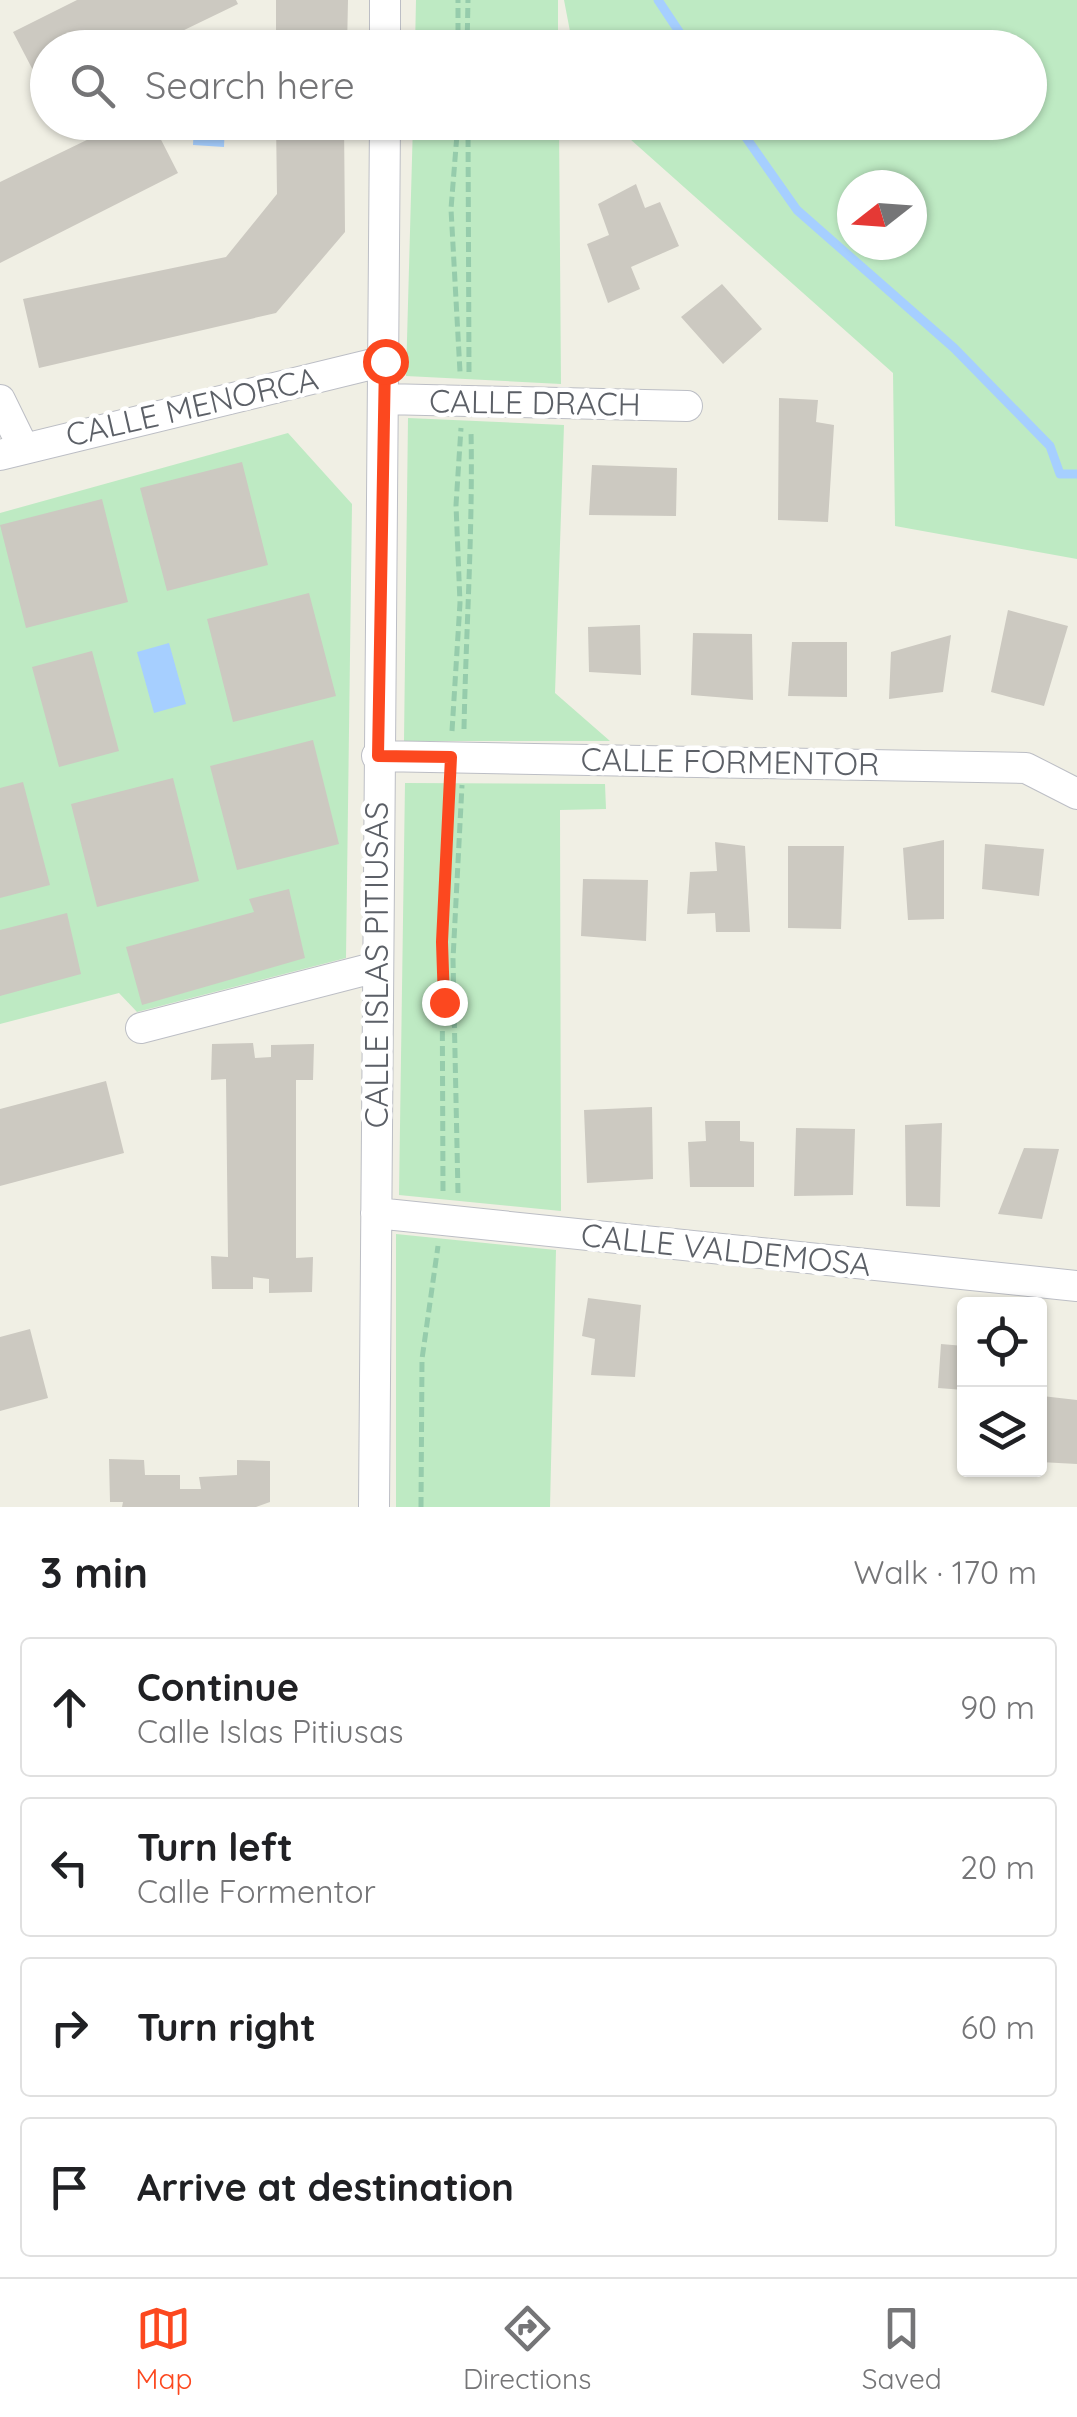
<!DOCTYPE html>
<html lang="en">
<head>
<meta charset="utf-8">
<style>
	:root { --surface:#fff; --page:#f6f6f6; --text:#202124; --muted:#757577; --line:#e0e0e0; --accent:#fc481f }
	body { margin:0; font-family:Quicksand,sans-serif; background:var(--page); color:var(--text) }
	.controls { position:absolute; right:30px; bottom:30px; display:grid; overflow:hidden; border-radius:10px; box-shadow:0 2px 8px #0004 }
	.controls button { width:90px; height:90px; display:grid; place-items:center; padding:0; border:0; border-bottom:2px solid var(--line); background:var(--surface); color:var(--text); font:50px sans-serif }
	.compass { position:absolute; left:837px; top:170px; width:90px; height:90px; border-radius:50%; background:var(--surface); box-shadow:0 2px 8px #0004; rotate:253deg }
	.stop { position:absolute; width:30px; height:30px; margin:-22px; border:8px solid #fc481f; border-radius:50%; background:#fff }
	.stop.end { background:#fc481f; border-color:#fff; box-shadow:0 2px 10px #0008 }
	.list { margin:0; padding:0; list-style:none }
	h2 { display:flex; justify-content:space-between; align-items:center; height:130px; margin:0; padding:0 40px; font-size:42px }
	h2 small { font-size:32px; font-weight:400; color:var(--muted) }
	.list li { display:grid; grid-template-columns:65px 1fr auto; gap:30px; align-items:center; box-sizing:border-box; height:140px; margin:0 20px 20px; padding:0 20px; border:2px solid var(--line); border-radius:10px }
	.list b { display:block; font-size:38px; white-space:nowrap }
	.list p { margin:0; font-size:32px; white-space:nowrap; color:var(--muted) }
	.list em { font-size:32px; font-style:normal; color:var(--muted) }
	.icon { flex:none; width:55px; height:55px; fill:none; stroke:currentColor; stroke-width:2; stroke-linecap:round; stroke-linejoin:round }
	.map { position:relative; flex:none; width:1077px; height:1507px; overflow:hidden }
	.search { position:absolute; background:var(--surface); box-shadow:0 2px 8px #0004; left:30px; right:30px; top:30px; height:110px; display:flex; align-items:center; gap:25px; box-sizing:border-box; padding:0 35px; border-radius:55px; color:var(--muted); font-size:38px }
	.sheet { height:770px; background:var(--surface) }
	nav { display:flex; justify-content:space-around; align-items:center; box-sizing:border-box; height:140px; border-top:2px solid var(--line); background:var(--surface); font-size:28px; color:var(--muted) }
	nav a { display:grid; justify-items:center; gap:5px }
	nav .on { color:var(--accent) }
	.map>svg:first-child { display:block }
	.green { fill:#beeac3; fill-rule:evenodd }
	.water { fill:#a6cfff }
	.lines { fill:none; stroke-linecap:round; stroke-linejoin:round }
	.stream { stroke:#a6cfff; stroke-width:9 }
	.building { fill:#ccc9c1 }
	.street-casing { stroke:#bcbec5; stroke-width:32 }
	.path { stroke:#96ccac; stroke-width:5; stroke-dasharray:10 5; stroke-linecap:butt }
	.street { stroke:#fff; stroke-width:30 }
	.route { stroke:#fc481f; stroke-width:12 }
	.labels { text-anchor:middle; stroke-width:9; stroke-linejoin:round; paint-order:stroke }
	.street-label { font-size:32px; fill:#5c6067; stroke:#fff }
</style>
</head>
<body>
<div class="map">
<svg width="1077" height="1507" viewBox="0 0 1077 1507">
	<rect width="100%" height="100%" fill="#f0efe4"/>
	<path class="green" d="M416,0H558V47H415Z
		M564,0H1077V559L895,526L893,373L612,123L1030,122V48L573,47ZM852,185H912V245H852Z
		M413,123H559L561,384L406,376Z
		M408,418L564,425L555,693L610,741H404Z
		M288,433L352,504L346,958L137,1012L119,993L0,1024V513Z
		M405,783L605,784L606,809L560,810L561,1211L399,1195Z
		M396,1234L556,1250L550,1507H396Z"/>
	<path class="water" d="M194,123H225L224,147L193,145Z
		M169,643L186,704L154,713L137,652Z"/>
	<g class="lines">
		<path class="stream" d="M658,0L690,48
			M735,122L797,210L954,348L1050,446L1060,474H1077"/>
	</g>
	<path class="building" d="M77,0H236L238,4L147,48H48V99L13,32Z
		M276,0H348L347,48H276Z
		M124,122H152L178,173L0,263V182Z
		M276,122H344L345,232L276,313L39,368L23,299L226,257L277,194Z
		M636,184L645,208L660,202L679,246L631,267L640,289L608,303L587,244L609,235L598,204Z
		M722,284L762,329L723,364L681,317Z
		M779,398L818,400L816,422L834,425L828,522L778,520Z
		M242,462L268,565L167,591L140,488Z
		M592,465L677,468L676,516L589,515Z
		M102,499L128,602L26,628L0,525Z
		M309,593L336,696L233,722L207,619Z
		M1008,610L1068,626L1044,706L991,692Z
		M640,625L641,675L589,672L588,627Z
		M693,633L752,634L753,700L691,695Z
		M951,635L943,692L889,699L891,652Z
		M792,642H847V697L788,696Z
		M92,651L119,751L59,767L32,667Z
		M313,740L339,844L237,870L210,766Z
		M173,778L199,881L97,907L71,804Z
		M23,782L50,885L0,898V788Z
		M944,840V919L908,920L903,848Z
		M715,842L745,846L750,932H716L715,913L687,914L690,872L717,871Z
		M985,844L1044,849L1039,896L982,889Z
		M788,846H844L841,929L788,928Z
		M583,879L648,880L646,941L581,936Z
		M289,889L305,958L142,1005L126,947L254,912L249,899Z
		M67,913L81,974L0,996V930Z
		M253,1043L255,1058L271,1057V1045L314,1044L313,1080H296V1258L313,1257L312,1292L269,1293V1279L253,1277V1289H212L211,1256L228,1257L226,1079L211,1080L212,1044Z
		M106,1081L124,1153L0,1186V1109Z
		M652,1107L653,1179L587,1183L584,1110Z
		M705,1121H740V1141L754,1142V1187H690L688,1142L706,1141Z
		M942,1123L940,1207L906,1206L905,1125Z
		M796,1128L855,1129L853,1195L794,1196Z
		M1024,1148L1059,1149L1042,1219L998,1214Z
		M588,1298L641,1305L635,1377L591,1375L595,1339L582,1336Z
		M30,1329L48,1398L0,1411V1337Z
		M941,1344L964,1346V1390L938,1388Z
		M1042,1396L1077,1400V1464L1040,1462Z
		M109,1459L144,1460L145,1475H180V1489H201L199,1477L237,1475V1460L270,1461V1502L256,1507H122L123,1502H110Z"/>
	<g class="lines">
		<g class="street-casing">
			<path id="street" d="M385,48V0
				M384,399L687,406
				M0,400L23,447
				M0,455L385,361
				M377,756L1026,768L1077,794
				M141,1028L377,967
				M376,1213L1077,1286
				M374,1507L385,122"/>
		</g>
		<path class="path" d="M458,48V0
			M467,48L468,0
			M458,122L451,209L460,372
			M468,122L469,374
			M464,729C466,629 473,530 471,430
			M452,731L460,603L456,505L461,428
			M443,1191L442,942L451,787
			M458,1193L453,959L462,785
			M421,1507L422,1359L438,1246"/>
		<use href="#street" class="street"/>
	</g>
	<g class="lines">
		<path class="route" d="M385,361L378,756L451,757L442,942L444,1002"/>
	</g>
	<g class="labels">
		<g class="street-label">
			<text transform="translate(535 403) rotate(1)" y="11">CALLE DRACH</text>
			<text transform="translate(192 407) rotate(-13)" y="11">CALLE MENORCA</text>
			<text transform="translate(730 762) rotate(1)" y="11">CALLE FORMENTOR</text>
			<text transform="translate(377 965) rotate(-90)" y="11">CALLE ISLAS PITIUSAS</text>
			<text transform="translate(726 1250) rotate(6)" y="11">CALLE VALDEMOSA</text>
		</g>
	</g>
</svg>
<div class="controls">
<button><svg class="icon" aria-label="locate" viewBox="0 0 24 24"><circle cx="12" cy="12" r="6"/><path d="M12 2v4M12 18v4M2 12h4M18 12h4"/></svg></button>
<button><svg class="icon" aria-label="layers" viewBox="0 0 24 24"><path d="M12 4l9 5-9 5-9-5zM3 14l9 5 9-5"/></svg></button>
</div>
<svg class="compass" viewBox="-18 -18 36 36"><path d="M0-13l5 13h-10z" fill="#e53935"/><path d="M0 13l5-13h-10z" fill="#757577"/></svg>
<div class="stop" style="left:385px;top:361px"></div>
<div class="stop end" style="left:444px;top:1002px"></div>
<div class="search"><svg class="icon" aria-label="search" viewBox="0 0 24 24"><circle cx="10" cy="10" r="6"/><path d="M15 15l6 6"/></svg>Search here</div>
</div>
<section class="sheet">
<h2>3 min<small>Walk · 170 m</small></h2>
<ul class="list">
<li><svg class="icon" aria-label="ahead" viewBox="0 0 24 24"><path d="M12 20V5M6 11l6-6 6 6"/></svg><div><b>Continue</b><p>Calle Islas Pitiusas</p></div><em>90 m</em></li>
<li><svg class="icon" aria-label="left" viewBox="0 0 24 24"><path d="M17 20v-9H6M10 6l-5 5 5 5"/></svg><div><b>Turn left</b><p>Calle Formentor</p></div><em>20 m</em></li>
<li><svg class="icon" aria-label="right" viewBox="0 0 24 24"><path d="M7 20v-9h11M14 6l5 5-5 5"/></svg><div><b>Turn right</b></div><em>60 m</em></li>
<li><svg class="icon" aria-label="arrive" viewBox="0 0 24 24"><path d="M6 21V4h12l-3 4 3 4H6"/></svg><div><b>Arrive at destination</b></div></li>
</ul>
</section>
<nav>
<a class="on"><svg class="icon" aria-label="map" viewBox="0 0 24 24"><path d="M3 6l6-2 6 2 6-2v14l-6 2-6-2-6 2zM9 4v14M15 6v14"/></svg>Map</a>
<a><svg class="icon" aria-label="directions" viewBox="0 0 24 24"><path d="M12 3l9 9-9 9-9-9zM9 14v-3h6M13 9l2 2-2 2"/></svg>Directions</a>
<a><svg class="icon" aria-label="saved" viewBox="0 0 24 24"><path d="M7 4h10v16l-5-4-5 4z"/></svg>Saved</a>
</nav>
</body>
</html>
